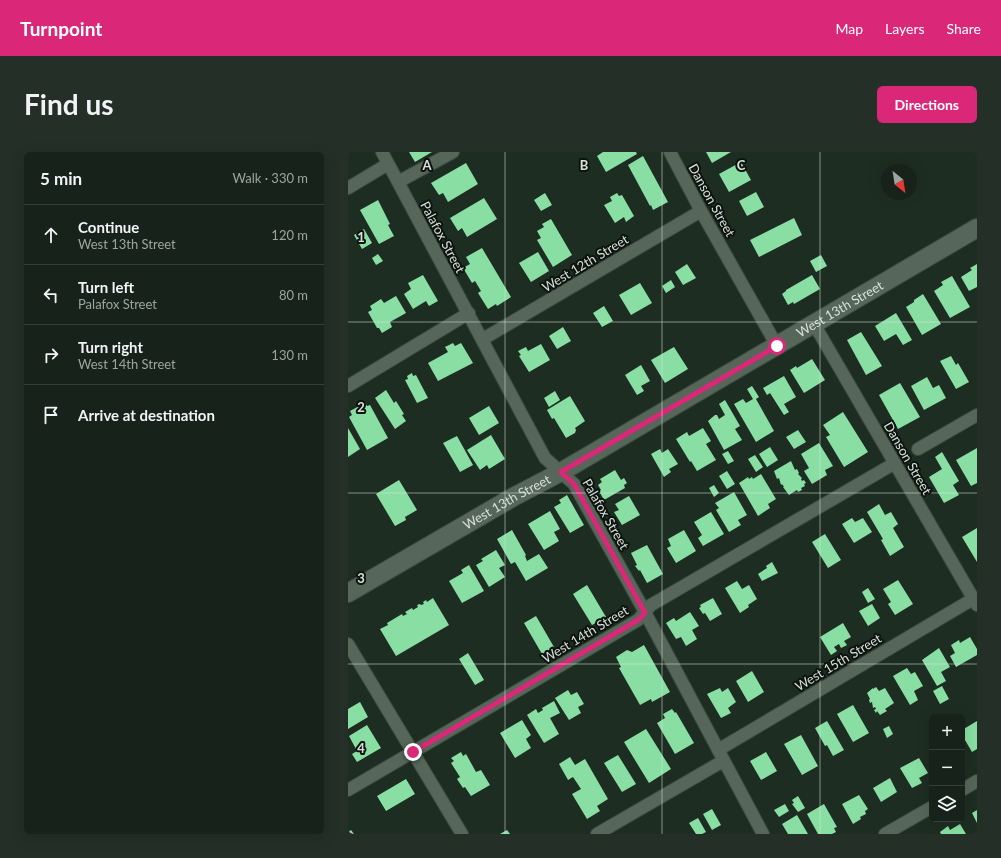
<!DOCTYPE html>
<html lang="en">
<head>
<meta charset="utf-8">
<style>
	:root { --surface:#16221a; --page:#232f27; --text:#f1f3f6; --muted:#9ea4a2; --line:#353f39; --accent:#db2777 }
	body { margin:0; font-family:Lato,sans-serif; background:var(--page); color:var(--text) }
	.controls { position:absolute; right:12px; bottom:12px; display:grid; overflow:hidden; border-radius:6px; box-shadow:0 4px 16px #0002 }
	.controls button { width:36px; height:36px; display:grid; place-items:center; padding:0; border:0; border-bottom:1px solid var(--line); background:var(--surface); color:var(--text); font:20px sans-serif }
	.compass { position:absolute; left:533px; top:12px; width:36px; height:36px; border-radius:50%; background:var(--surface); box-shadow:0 4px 16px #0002; rotate:150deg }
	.stop { position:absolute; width:12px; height:12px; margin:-9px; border:3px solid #db2777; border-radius:50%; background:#fff }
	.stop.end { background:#db2777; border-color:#fff; box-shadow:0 1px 4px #0008 }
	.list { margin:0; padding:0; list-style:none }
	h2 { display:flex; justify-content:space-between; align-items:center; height:52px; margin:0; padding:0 16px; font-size:17px }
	h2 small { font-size:13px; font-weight:400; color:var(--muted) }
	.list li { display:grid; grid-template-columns:26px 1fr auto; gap:12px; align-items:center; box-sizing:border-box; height:60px; padding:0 16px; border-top:1px solid var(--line) }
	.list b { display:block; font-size:15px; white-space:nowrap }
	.list p { margin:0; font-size:13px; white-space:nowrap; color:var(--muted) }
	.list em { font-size:13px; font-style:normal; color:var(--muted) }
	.icon { flex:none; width:22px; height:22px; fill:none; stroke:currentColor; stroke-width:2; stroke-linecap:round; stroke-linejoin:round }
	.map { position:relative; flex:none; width:629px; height:682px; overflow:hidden; border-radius:6px }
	header { display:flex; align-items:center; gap:24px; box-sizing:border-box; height:56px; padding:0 20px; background:var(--accent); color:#fff }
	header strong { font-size:19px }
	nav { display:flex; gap:22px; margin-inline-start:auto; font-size:14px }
	.intro { display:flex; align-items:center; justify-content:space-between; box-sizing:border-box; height:96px; padding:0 24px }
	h1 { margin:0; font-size:28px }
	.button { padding:10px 18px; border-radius:6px; background:var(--accent); color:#fff; font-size:14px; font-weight:700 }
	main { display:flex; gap:24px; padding:0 24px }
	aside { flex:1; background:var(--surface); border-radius:6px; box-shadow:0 4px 16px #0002 }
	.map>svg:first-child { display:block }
	.building { fill:#89dfa3 }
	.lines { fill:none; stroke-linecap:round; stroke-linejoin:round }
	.street-casing { stroke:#3d4a41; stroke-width:14 }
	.secondary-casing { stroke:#3d4a41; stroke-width:20 }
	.street { stroke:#56675a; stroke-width:12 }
	.secondary { stroke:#56675a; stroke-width:18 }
	.route { stroke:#db2777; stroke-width:5 }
	.grid { fill:none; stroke:#d7e1d9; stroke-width:1; stroke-opacity:0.55 }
	.labels { text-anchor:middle; stroke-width:4; stroke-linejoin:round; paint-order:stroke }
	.street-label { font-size:13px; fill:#d7e1d9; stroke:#0d130e }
	.grid-label { font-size:13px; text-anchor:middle; font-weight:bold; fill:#d7e1d9; stroke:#0d130e; stroke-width:4; stroke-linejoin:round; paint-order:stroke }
</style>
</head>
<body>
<header>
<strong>Turnpoint</strong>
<nav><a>Map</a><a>Layers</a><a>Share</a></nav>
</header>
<div class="intro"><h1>Find us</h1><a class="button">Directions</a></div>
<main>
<aside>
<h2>5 min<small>Walk · 330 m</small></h2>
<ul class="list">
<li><svg class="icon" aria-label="ahead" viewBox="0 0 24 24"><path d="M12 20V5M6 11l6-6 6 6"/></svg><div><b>Continue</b><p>West 13th Street</p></div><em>120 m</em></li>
<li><svg class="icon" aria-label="left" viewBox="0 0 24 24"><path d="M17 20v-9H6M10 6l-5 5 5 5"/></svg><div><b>Turn left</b><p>Palafox Street</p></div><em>80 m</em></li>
<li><svg class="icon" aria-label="right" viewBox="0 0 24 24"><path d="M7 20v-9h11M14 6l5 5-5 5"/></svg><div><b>Turn right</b><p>West 14th Street</p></div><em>130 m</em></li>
<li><svg class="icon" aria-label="arrive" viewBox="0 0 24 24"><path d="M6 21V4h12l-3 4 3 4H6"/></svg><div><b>Arrive at destination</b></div></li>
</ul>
</aside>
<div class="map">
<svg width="629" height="682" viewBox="0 0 629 682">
	<rect width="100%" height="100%" fill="#1e2d22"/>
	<path class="building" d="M61,0H84L67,10Z
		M255,0H288L289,2L258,20L249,4Z
		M358,0H383L364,11Z
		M295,4L320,50L305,58L303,53L302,54L280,13Z
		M393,10L403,28L381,40L371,22Z
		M118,11L130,32L100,50L95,41L91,43L83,31Z
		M408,40L416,55L399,64L391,49Z
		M197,41L204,53L193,59L186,48Z
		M269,41L271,44L274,43L286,64L278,70L276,65L267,71L256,53L264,49L262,45Z
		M136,46L149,67L119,85L114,76L110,79L102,66Z
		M30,48L42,72L40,73L46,84L31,92L12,58Z
		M446,66L454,83L411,105L402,88Z
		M203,67L224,103L205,115L189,88L193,86L189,79L196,75L194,72Z
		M16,77L24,91L14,97L6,83Z
		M134,96L163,145L149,154L148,152L140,157L130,141L133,139L127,129L124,131L115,116L122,112L118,105Z
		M190,100L201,119L183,130L171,111Z
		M30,102L35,109L28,113L24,106Z
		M473,103L479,114L468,120L462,109Z
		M339,112L348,126L335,133L327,120Z
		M629,112V135L621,139L613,125L624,118L622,116Z
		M75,123L90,149L81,154L78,149L65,157L56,142L63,137L60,131Z
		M464,123L472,137L446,152L445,150L440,153L434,142L438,139V138Z
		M604,124L622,155L602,166L586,139L595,133L593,130Z
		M323,128L327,135L318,141L314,134Z
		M292,131L304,151L283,163L271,143Z
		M575,142L593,172L574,183L558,155L566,150V148Z
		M48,144L58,161L42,170L44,175L34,181L31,176H29L20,160L24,158L22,154L33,147L36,151Z
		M256,154L265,169L254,175L245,161Z
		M548,161L564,188L555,193L548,182L536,189L527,174Z
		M215,175L223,189L209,197L201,184Z
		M513,180L534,214L518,223L499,188Z
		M105,191L107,194L113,191L125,211L90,229L80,211L100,200L97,195Z
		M193,192L202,208L181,220L171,204L173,203L170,199L178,195L180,199Z
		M326,195L340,217L317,231L303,208Z
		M603,204L608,213L610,211L621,230L608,237L592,209Z
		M464,207L477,228L456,241L442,218L448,214L449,216Z
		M293,213L302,229L293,234L296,239L289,243L277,223Z
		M64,221L65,224L68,223L80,246L69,251L57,228L60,227L59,224Z
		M436,224L448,245L436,252L441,260L436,263L422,241L419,243L415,236Z
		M579,225L585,236L591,233L598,246L576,258L563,234Z
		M552,231L572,265L550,277L531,243Z
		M404,234L411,245L408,247L426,279L408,290L386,252L395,247L398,251L405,247L399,237Z
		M38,238L46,251L48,249L56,262L54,263L58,269L47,277L27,246Z
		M207,239L212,248L201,255L196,246Z
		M222,244L237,269L227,276L228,278L227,281L218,286L206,266L204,267L199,258Z
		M377,248L392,274L387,277L394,288L376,298L360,269L367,263H369L371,267L377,263L371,252Z
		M17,251L19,254L22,253L40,286L19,298L1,265L4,263L2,259Z
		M141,254L151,271L131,283L121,266Z
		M495,260L520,300L496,315L478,285L482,283L475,273Z
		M0,276L12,297L0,305Z
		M355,276L363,289L358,292L368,308L349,319L343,309L342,310L328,287L339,280L341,284Z
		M450,278L458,290L446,297L438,285Z
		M143,283L157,307L141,317L139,313L132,318L119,298Z
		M109,284L125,313L112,320L95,291Z
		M471,291L485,314L477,318L479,323L464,332L456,319L461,316L453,302Z
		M422,295L430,308L419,315L411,302Z
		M629,296V331L623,334L608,308Z
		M312,297L314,301L320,297L330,312L321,317L323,320L316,325L303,302Z
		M380,299L386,309L380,312L374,302Z
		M594,300L611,329L605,333L611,343L596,351L581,325L594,317L587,305Z
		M407,303L415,315L408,320L400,307Z
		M443,309L447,318L449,317L451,321L450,322L454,326L453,327L454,329L456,328L458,331L456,332L457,334L453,336L454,338L450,340L449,338L441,343L435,335H436L434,332L433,333L431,326L429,327L426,319Z
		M267,318L273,328L276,326L279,331L276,333L277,336L256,348L251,339L253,338L250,333L254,330L252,327Z
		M379,319L387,332L379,337L371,324Z
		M413,322L428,347L420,352L422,356L410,364L391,331L400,325L401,327L404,325L405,327Z
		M51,328L69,358L57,365L58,368L47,374L28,342Z
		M366,333L371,341L366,345L361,336Z
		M386,340L399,363L390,368L393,373L381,380L368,358L371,356L367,351Z
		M219,343L236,373L222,381L206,355L213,351L211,348Z
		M281,344L292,363L274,373L266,360L271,358L267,352Z
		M531,352L537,363L543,360L550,372L545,376L556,395L542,404L533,388L535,387L519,360Z
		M202,359L212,377L206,380L211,389L196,398L180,372Z
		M363,360L376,382L355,394L350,386L354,383L346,370Z
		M504,366L507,370L515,366L524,380L506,391L494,372Z
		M629,376V410L614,385Z
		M164,378L178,403L177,404L179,409L191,402L200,416L178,429L167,410L163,412L149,387Z
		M336,378L348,399L328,411L319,396L323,394L320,387Z
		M477,382L493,408L480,416L464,390Z
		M299,393L315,422L299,431L292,418L291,419L287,414L289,413L283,401Z
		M148,398L157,413L151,416L157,425L141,435L128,413L135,409L133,407Z
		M424,410L430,421L414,429L410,422L419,416L418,414Z
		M121,413L136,439L114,451L101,429L115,421L113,418Z
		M550,428L565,452L547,463L540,452L543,450L535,437Z
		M389,429L394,437L401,433L409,447L400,453L401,455L392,461L377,436Z
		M239,433L258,465L244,473L225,442Z
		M520,436L527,447L520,451L514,440Z
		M85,446L101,473L48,504L32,477L40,473L39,471L54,462L55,464L59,462L57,460L64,456L65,458L70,455L69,453L72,452L73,453L76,452L75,450L78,448L79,450Z
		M365,446L374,462L362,469L357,461L355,462L351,456L353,455L352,453Z
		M524,452L532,466L520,474L511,459Z
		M342,460L351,474L344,478L349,487L338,494L333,485L328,487L318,471L326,466L328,469Z
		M188,464L206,495L194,502L176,471Z
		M495,471L503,485L496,489L499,493L493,496L491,492L486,495L489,499L483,503L472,485Z
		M622,485L629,497V503L608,515L602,504L607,501L603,493L611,488L612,491Z
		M296,493L322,540L304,550L303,547L292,553L271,516L273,515L268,505L279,498L284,500Z
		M591,496L602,515L593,520L598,529L589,534L574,508Z
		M120,501L136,528L127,533L111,507Z
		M559,516L563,522L567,520L575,534L566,539L570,548L562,553L545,524Z
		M404,519L416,540L400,550L388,529Z
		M594,534L601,547L592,552L585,539Z
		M528,535L531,539L537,536L546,551L537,557L539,559L532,563L529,559L528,561L526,558L528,557L527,555L525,556L524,550L522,551L521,548L522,547L519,541L525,536V537Z
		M372,536L374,540L380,536L388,550L380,556L383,561L373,566L359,542Z
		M220,538L223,543L229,540L236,552L230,555L233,561L221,568L207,546Z
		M206,549L212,561L202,566L211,582L196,591L179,563L188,557L190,561L195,558L194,556Z
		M12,550L20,565L0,577V557Z
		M505,553L521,581L505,590L489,562Z
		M324,557L327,561L328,560L346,591L327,602L309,571L317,566L315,562Z
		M174,568L183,583L178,587L183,596L167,606L152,581Z
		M479,569L496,598L485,604L479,593L477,594L467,576Z
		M629,569V597L624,600L614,583V578Z
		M19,573L33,596L9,610L4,602L9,599L1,584Z
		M541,574L545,582L539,586L535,577Z
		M298,577L323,617L301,631L276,590Z
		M453,583L470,614L454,623L436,592Z
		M113,600L115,604L118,602L128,620L133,618L142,633L123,644L117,635L115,636L109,627L112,625L103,611L106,609L103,606Z
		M418,600L429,619L413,628L402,609Z
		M270,603L288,632L274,640L256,611Z
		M222,605L227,613L237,607L260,647L249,654L252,659L239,667L224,642L233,637L225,625L220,628L211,612Z
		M571,606L580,621L571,626L574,631L564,636L552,616Z
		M542,626L549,640L533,650L525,636Z
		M58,627L67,642L38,659L29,644Z
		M511,643L520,657L517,659L518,662L512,665L513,667L505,672L494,652Z
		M450,644L457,656L450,660L444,652L446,651L444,648Z
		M437,652L441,659L431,665L426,658Z
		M476,652L489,675L486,676L488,680L484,682H470L459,662Z
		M364,657L373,673L364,678L355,662Z
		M629,658V671L624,661Z
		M449,663L460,682H440L434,672Z
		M350,666L358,680L354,682H348L341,671Z
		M612,672L618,682H593L592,680L600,674L602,678Z
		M3,678L6,682H0V680Z
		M159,678L162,682H152Z"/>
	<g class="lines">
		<g class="street-casing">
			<path id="street" d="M34,0L197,306L226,332L292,451L415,682
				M322,0L353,59L429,194
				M50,30L105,0
				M0,36L40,12
				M466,172L629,453
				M135,187L353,59
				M0,234L121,161
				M570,297L629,263
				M0,492L114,682
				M370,598L625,447
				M0,638L290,468L303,453L547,311
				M614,638L629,629
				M249,682L375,609
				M537,682L584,655"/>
		</g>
		<g class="secondary-casing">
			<g id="secondary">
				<path id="s1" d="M0,441L167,344L213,320L629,76"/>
			</g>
		</g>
		<use href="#street" class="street"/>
		<use href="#secondary" class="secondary"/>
	</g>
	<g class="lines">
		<path class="route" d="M65,600L290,468L297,461L226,332L213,320L429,194"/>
	</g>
	<path class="grid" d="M157,0V682M314,0V682M472,0V682M0,170H629M0,341H629M0,512H629"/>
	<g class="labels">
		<g class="street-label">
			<text transform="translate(364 48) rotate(61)" y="5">Danson Street</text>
			<text transform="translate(95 85) rotate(62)" y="5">Palafox Street</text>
			<text transform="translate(237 111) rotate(-31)" y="5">West 12th Street</text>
			<text dy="5" stroke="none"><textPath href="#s1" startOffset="568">West 13th Street</textPath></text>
			<text transform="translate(560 306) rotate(60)" y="5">Danson Street</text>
			<text dy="5" stroke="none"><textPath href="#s1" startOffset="183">West 13th Street</textPath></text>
			<text transform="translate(258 362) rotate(60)" y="5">Palafox Street</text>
			<text transform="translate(237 482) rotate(-31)" y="5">West 14th Street</text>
			<text transform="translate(490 510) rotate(-31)" y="5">West 15th Street</text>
		</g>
	</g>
	<g class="grid-label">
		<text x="79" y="18">A</text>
		<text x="236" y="18">B</text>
		<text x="393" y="18">C</text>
		<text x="13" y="90">1</text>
		<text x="13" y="260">2</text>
		<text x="13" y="431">3</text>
		<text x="13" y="601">4</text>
	</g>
</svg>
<div class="controls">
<button>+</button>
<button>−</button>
<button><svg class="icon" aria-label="layers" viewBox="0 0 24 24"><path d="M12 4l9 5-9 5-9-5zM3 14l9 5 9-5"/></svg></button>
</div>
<svg class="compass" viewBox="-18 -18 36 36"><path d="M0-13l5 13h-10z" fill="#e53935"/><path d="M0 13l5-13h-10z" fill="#9ea4a2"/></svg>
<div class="stop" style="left:429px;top:194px"></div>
<div class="stop end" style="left:65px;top:600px"></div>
</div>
</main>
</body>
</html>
